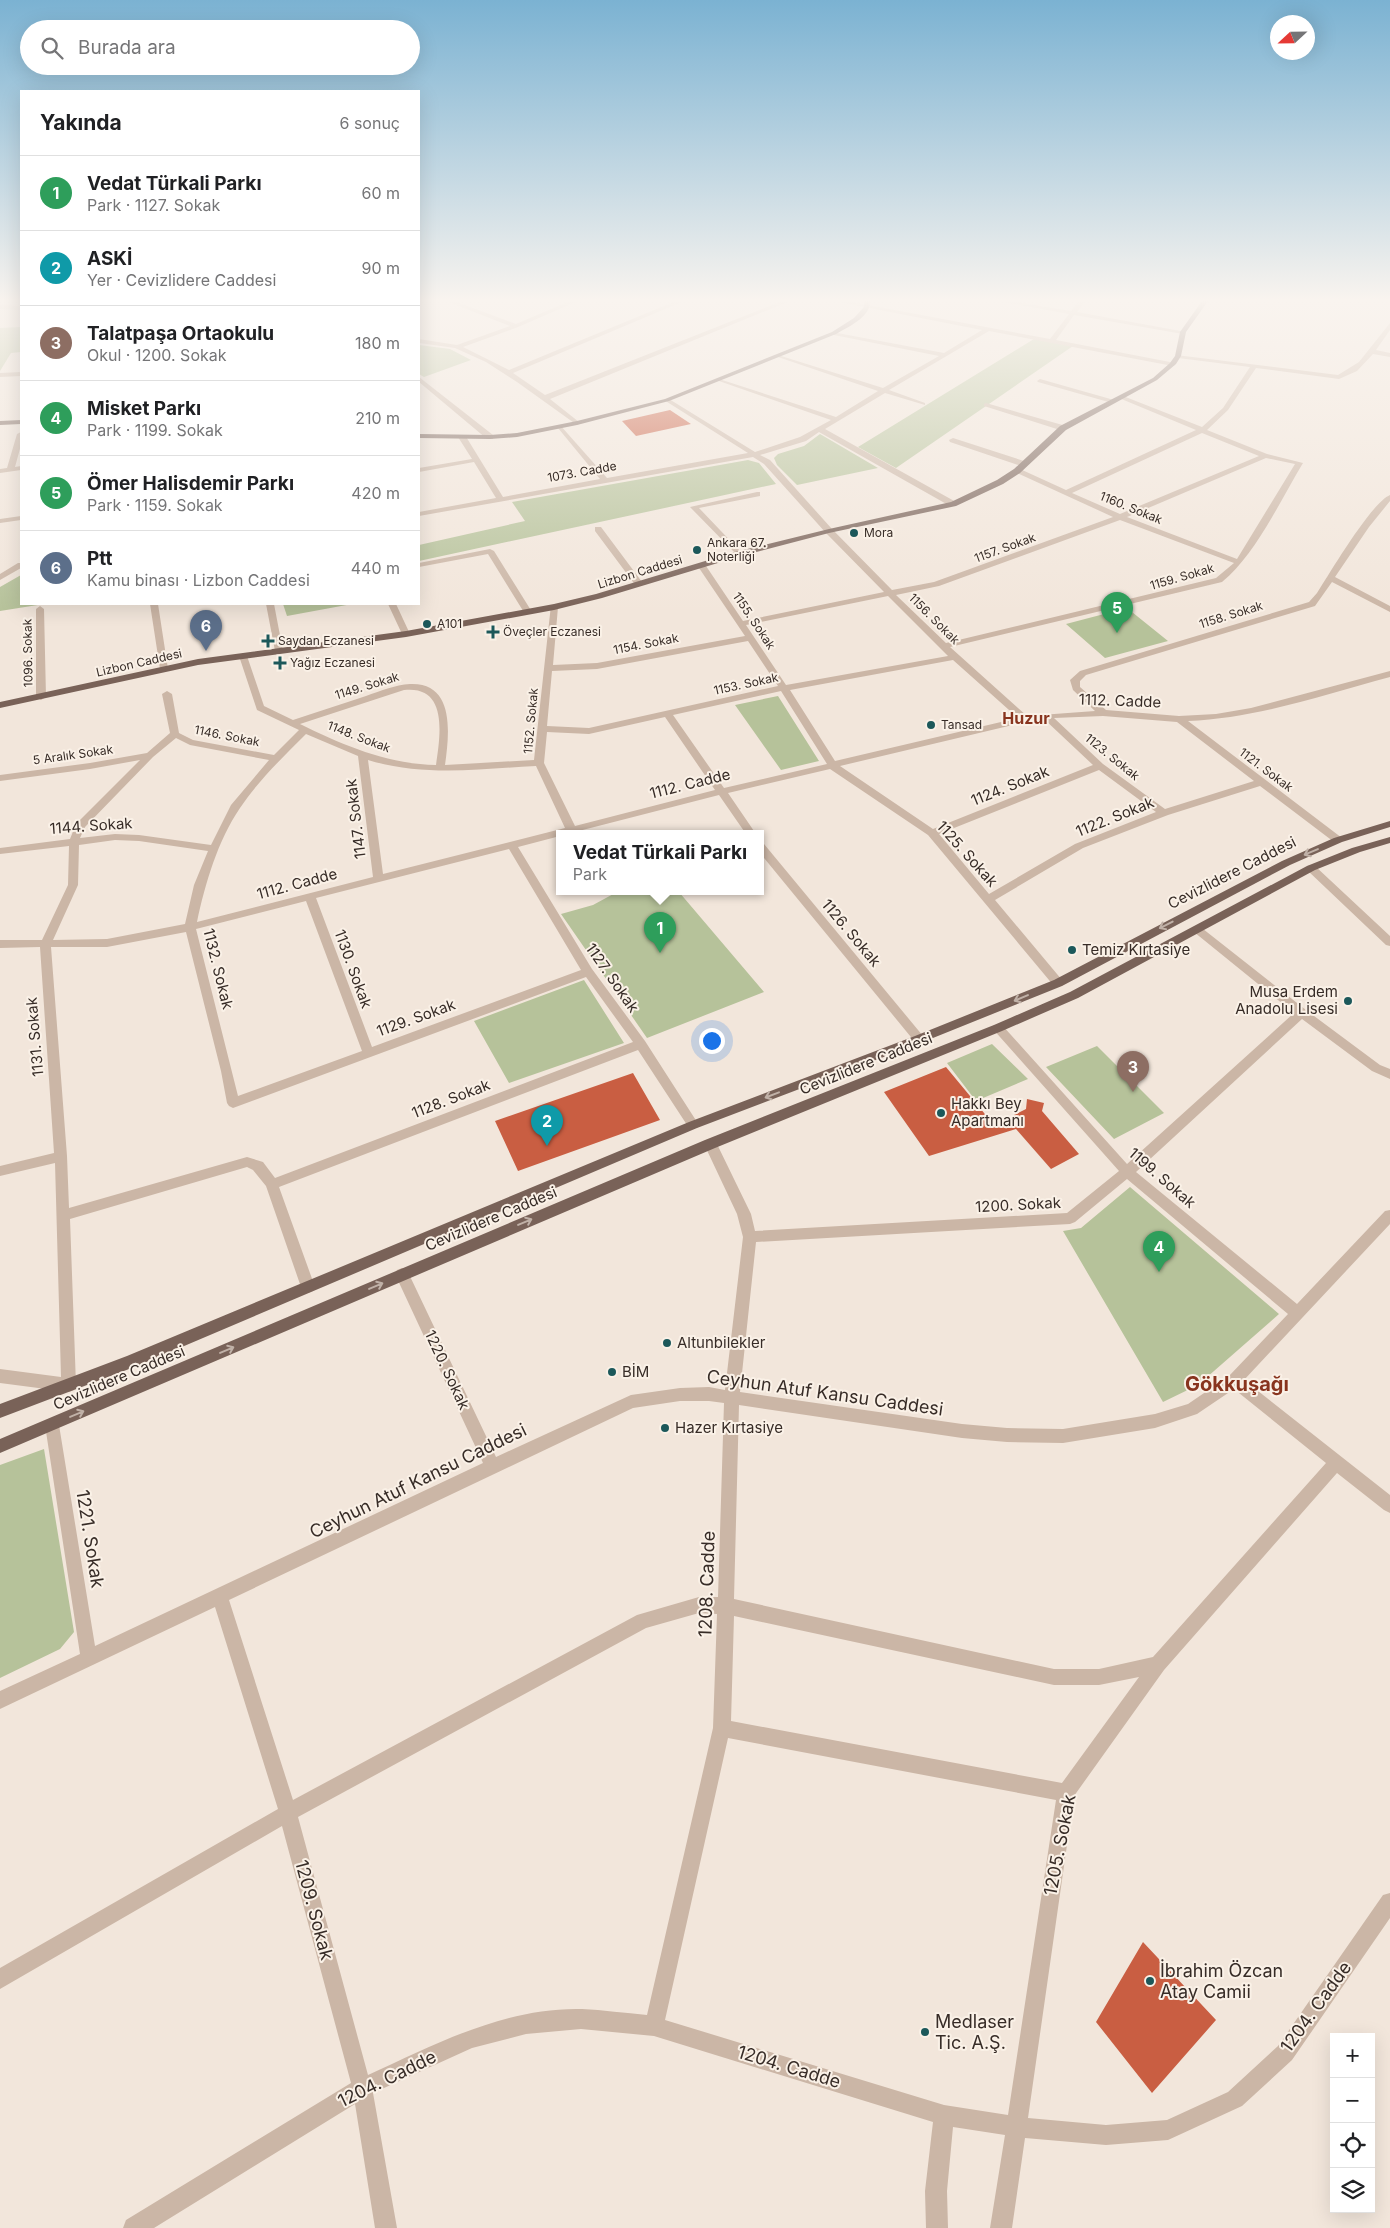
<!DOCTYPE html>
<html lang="tr">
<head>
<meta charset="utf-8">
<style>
	:root { --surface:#fff; --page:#f6f6f6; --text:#202124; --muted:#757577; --line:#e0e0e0; --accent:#1c585a }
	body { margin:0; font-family:Inter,sans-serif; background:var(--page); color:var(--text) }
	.controls { position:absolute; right:15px; bottom:15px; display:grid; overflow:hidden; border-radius:0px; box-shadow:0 5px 20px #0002 }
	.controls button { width:45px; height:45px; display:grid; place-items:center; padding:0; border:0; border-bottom:1px solid var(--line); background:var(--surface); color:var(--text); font:25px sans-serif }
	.compass { position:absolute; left:1270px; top:15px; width:45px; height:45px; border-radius:50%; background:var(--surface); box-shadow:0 5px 20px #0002; rotate:248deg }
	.you { position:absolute; left:711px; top:1040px; width:18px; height:18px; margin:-12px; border:4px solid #fff; border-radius:50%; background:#1a73e8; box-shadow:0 0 0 8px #1a73e833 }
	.badge { display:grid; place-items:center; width:32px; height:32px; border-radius:50%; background:var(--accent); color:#fff; font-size:16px; font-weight:700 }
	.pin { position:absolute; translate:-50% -41px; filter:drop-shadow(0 1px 2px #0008) }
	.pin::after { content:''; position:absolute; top:26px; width:18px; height:15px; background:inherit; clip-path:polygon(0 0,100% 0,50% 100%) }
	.popup { position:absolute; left:556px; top:830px; width:208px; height:65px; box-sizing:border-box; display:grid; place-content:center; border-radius:0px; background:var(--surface); filter:drop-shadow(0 1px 4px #0005); font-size:16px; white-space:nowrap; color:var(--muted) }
	.popup b { font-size:19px; color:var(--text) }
	.popup::after { content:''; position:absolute; left:50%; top:100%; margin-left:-10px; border:10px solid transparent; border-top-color:var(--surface) }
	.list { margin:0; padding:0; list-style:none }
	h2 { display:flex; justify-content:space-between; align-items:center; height:65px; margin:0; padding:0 20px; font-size:21px }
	h2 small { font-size:16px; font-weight:400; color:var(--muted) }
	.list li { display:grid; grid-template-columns:32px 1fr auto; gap:15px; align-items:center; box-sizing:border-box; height:75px; padding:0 20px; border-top:1px solid var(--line) }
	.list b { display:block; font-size:19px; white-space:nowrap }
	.list p { margin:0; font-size:16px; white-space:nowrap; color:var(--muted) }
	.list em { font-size:16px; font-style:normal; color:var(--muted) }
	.icon { flex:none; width:28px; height:28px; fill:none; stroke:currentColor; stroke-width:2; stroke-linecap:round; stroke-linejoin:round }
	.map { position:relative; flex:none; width:1390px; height:2228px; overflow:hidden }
	.search { position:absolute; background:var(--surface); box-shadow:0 5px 20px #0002; left:20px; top:20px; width:400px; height:55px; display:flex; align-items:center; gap:12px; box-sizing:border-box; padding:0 18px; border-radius:28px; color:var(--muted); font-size:19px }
	.panel { position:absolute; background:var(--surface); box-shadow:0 5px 20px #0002; left:20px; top:90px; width:400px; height:515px; border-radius:0px }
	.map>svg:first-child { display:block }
	.green { fill:#b6c29a }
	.building { fill:#c95e42 }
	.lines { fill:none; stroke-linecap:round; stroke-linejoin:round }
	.minor { fill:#cbb6a6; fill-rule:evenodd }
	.major { fill:#796258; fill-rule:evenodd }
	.oneway { stroke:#c0b1a7 }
	.poi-dot { fill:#1c585a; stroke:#faf1e7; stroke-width:2 }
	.labels { text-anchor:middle; stroke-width:4; stroke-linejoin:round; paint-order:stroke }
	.far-street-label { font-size:12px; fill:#372c27; stroke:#faf1e7 }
	.far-poi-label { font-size:12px; fill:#372c27; stroke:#faf1e7; text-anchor:start }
	.street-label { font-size:15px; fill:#372c27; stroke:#faf1e7 }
	.poi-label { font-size:15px; fill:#372c27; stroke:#faf1e7; text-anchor:start }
	.far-district-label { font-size:16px; font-weight:bold; fill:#88341e; stroke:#faf1e7 }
	.near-street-label { font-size:18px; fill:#372c27; stroke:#faf1e7 }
	.near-poi-label { font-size:18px; fill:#372c27; stroke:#faf1e7; text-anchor:start }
	.district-label { font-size:20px; font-weight:bold; fill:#88341e; stroke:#faf1e7 }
</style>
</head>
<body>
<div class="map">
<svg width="1390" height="2228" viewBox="0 0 1390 2228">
	<rect width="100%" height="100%" fill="#f2e6db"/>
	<path class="green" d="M21,327V352L11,353L0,371V328Z
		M1034,339L1073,346L896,468L858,447Z
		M419,345L450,349L471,360L424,377L419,374Z
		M820,434L878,468L797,485L777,465L774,458L778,454L804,446Z
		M748,460L759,463L776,484L419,561V545L525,521L512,502Z
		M21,575V604H44L0,611V587Z
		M283,604H352L287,616Z
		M1127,608L1168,641L1105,658L1066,624Z
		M778,696L819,761L781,770L735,705Z
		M617,892H679L764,992L647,1038L561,914L593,905Z
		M584,980L624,1043L509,1083L474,1021Z
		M992,1044L1028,1079L976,1101L947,1063Z
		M1097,1046L1164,1113L1114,1139L1046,1067Z
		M1130,1187L1279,1314L1198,1385L1163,1402L1063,1231L1081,1228Z
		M44,1449L74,1632L60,1649L0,1678V1465Z"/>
	<path class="building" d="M670,410L691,424L636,436L622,421Z
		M946,1067L994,1125L1026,1109L1027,1099L1044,1103L1042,1111L1079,1154L1051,1169L1016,1129L929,1156L884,1092Z
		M633,1073L660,1120L518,1171L495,1121Z
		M1143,1942L1216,2020L1152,2093L1096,2022Z"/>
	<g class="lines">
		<path class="minor" d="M419,301H423L419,303Z
			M446,301H454L516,324L570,301H578L518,327L463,347L509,370L676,301H684L513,373L545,395L782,301H790L550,399L579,422L581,423L577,425L517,382L486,362L455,348L419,343V339L457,345L510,326Z
			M834,301H846L1050,339L1069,314L998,301H1010L1071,311L1079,301H1085L1077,312L1186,332L1183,334L1074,315L1056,340L1175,363V365L1173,366L989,331L889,390L925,403V405L885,393L825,429L956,502V506H950L819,432L806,441L760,455L770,460L832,529L892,590L934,582L1113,517L1013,471L1020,469L1066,490L1196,430L1119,398V396H1123L1202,427L1223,408L1250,367L1178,358L1176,357V355L1338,375L1359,362L1390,323V330L1376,350L1390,353V357L1373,354L1357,371L1339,379L1256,368L1228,410L1207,430L1267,454L1303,463C1280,501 1256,554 1222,582L950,647L1027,716L1095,711L1073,690L1070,680L1080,671L1309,602L1317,593C1330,573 1371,503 1390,495V501L1369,527L1335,577L1390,606V612L1332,582L1315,606L1086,675L1080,681V687L1106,710L1179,716L1216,714L1251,708L1390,671V677C1324,695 1257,718 1188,721L1342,838V842H1334L1260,786L1168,815L1083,848L995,900L1062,980L1064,983L1058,987L1054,986L928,835L830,769L728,793L756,834H746L719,795L567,834H560V836L518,847L592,969L645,1041L697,1122L699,1125L697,1128H689L638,1050L279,1187L315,1287L313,1291L308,1293L303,1291L301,1287L266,1186L253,1170L247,1167L70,1219L76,1385L74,1390L69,1392L0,1383V1369L61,1377L55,1163L0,1176V1166L54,1153L40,947L0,948V940H42L68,885L69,846L0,854V848L70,839L76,824L140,760L90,769L0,781V775L90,763L147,753L170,733L162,694L167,691L172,694L179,733L193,740L274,755L299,730L257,710L239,656L243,653L247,656L264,706L293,720C317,712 342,704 366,696C380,691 395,685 410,684C456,682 449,736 445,765L534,760L551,605L558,607L553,665L597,663L745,636L697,565L701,563H704L743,621L884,592L826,533L764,464L753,457L419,516V512L496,498L474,462L419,472V468L472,459L458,437L459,435H465L503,497L600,479L558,428V426L560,425L607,478L748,453L664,400L669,399L755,452L800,437L831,420L719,381V379L836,417L878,391L778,357V355L883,388L939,356L834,335L832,332L944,353L982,330ZM1202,433L1259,456L1120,514L1072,493ZM1266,458L1295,464L1237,559L1127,517ZM1120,520L1234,563L1216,578L946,643L896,595L939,586ZM888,596L948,656L786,685L746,625ZM748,641L778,686L589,728L547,726L552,671L597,669ZM953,660L1018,718L835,761L790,690ZM404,690C449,685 440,737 436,765C386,764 343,745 300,724ZM781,691L827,764L724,788L673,715ZM1103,716L1177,722L1254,781L1165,809L1103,764L1054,718ZM665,717L715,790L575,826L544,763L547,732L589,734ZM1044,719L1093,765L933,829L840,766L1025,722ZM306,734L358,756L373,877L197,922C205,884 218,840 240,808C258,781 283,757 306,734ZM176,738L190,745L269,760L231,805L211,845L139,835L115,834L80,838L85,827L153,757ZM368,760C424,777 479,769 536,766L565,828L383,874ZM1099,770L1156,812L1075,844L989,894L939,834ZM115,840L139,841L208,851L194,885L185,924L107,939L53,940L78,885L79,845ZM509,849L581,970L372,1047L316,898ZM306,901L362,1051L238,1096L196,929ZM186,932L221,1071L227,1103L229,1106L233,1108L586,977L633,1042L275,1178L263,1162L247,1157L69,1208L67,1156L51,947H107Z
			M0,305L21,306V310L0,309Z
			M21,372V376L0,377V373Z
			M419,377L493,435V439H487L419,382Z
			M1040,379L1114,400L1115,401L1112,403L1038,382L1037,381Z
			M986,403L1066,426L1067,428L1060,430L984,406V404Z
			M21,432V445L15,467L21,466V470L0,473V469L7,468L17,434Z
			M953,438L1027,462L1028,464L1021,466L950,442L949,440Z
			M757,492H760V496L699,508L741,552V556H738L690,507Z
			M21,516V520L0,523V519Z
			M595,527H601L642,582V586H636L595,531Z
			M490,549L494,551L532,612L531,614H525L488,554L419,567V563Z
			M18,563H21V568L0,580V574Z
			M150,604H158L168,669L164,672L160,669Z
			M266,604H274L283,651L282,653L275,651Z
			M388,604H396L410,634L409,636L402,634Z
			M40,606L44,609L46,697L41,700L36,697V609Z
			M760,843L764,844L923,1036L925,1039L923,1042H915L760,853Z
			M1311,865L1315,866L1390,936V946L1386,945L1307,870V866Z
			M1198,925L1306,1010L1380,1065L1390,1069V1079L1372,1071L1302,1019L1136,1172L1297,1304L1385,1211L1390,1210V1224L1244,1380L1390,1495V1513L1384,1510L1337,1473L1164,1670L1074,1796L1028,2118L1106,2125L1167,2120L1228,2092L1278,2046L1383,1895L1390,1893V1918L1292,2060L1242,2106L1168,2140L1106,2145L1025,2138L1012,2228H990L1005,2135L953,2127L947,2191L948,2228H926L925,2191L933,2122L654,2036L581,2029L526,2034L472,2048L373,2093L397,2228H375L355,2104L154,2228H123L126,2220L351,2083L282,1826L0,1989V1968L278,1809L215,1607L0,1709V1691L80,1654L45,1425L47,1420L52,1418L57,1420L59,1425L95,1646L483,1463L395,1274L397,1270L402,1268L407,1270L496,1457L631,1395L680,1388L709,1387L725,1390L743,1237L737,1214L704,1144L705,1140H715L751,1214L755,1231L1067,1213L1119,1171L992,1028L994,1025H1002L1127,1164L1294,1013L1194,932L1192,929ZM1127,1179L1288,1314L1229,1376L1188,1404L1155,1414L1063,1429L1007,1428L962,1424L740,1392L756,1242L1070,1224L1075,1222ZM1234,1389L1326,1463L1153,1657L1099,1669H1054L734,1599L739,1405L962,1438L1007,1442L1063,1443L1155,1428L1197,1414ZM680,1401H709L724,1403L718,1597H699L637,1615L293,1800L229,1600L633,1408ZM699,1613L717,1614L713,1728L647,2015C625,2013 603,2010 582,2009C505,2007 436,2044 368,2075L298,1817L646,1628ZM734,1616L1054,1685H1099L1139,1677L1062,1783L731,1721ZM728,1738L1056,1800L1008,2115L944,2105L665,2020Z"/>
		<path class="major" d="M864,301H870C871,317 848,327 836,334L669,401L577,425L517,437L490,439L419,438V434L490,435L517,433L577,421L665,399L832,332L854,318L864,307Z
			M1202,301H1208L1186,332L1181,356L1176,364L1157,380L1066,430L1020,473L1003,484L956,506L829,533L741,556L602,598L554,610L406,637L198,665L0,708V702L198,659L406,631L554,604L596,594L735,552L829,529L951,502L997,480L1014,469L1060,426L1153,378L1170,363L1175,356L1180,332Z
			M21,420V424L0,425V421Z
			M1390,821V827L1342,842L1290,865L1062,986L923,1042L697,1128L137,1366L0,1418V1404L127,1356L689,1122L915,1036L1054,980L1282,861L1334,838Z
			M1390,837V843L1360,852L1315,870L1078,998L1002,1031L715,1148L0,1453V1439L705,1140L994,1025L1070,992L1307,866L1352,848Z"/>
	</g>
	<defs><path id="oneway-shaft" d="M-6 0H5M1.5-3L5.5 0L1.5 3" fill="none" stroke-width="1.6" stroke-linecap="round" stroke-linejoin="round" transform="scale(1.25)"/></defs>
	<g class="oneway">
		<use href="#oneway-shaft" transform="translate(1311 852) rotate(157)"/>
		<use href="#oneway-shaft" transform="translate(1166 925) rotate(153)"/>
		<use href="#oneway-shaft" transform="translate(1021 998) rotate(157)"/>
		<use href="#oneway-shaft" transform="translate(772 1095) rotate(159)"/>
		<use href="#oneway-shaft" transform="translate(525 1222) rotate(-23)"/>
		<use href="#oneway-shaft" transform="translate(376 1286) rotate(-23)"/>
		<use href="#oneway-shaft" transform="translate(227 1350) rotate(-23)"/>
		<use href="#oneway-shaft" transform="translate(77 1414) rotate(-23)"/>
	</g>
	<linearGradient id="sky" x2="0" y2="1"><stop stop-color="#7bb2d2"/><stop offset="0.49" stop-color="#f9f4ef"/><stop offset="1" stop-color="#f9f4ef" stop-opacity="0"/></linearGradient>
	<rect width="1390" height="613" fill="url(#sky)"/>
	<g class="poi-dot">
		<circle cx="854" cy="533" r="5"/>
		<circle cx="697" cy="550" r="5"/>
		<circle cx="427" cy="624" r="5"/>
		<path d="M490.5 624.5h5v5h5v5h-5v5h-5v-5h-5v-5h5z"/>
		<path d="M265.5 633.5h5v5h5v5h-5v5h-5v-5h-5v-5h5z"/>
		<path d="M277.5 655.5h5v5h5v5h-5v5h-5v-5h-5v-5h5z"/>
		<circle cx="931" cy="725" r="5"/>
		<circle cx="1072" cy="950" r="5"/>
		<circle cx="1348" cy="1001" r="5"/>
		<circle cx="941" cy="1113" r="5"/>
		<circle cx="667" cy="1343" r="5"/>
		<circle cx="612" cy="1372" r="5"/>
		<circle cx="665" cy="1428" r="5"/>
		<circle cx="1150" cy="1981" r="5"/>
		<circle cx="925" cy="2032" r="5"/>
	</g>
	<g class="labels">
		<g class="far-street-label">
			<text transform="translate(582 472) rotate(-10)" y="4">1073. Cadde</text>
			<text transform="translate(1131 508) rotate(22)" y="4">1160. Sokak</text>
			<text transform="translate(1005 548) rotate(-20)" y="4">1157. Sokak</text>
			<text transform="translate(640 572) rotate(-17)" y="4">Lizbon Caddesi</text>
			<text transform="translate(1182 577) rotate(-16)" y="4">1159. Sokak</text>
			<text transform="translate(1231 615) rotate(-17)" y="4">1158. Sokak</text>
			<text transform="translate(934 619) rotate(45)" y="4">1156. Sokak</text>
			<text transform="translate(754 621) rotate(56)" y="4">1155. Sokak</text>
			<text transform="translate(646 644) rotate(-11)" y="4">1154. Sokak</text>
			<text transform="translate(28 653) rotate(-91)" y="4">1096. Sokak</text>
			<text transform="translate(139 663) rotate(-13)" y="4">Lizbon Caddesi</text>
			<text transform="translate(746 684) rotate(-12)" y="4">1153. Sokak</text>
			<text transform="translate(367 686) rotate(-17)" y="4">1149. Sokak</text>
			<text transform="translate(531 721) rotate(-85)" y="4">1152. Sokak</text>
			<text transform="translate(227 736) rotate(11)" y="4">1146. Sokak</text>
			<text transform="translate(359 737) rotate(21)" y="4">1148. Sokak</text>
			<text transform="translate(73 755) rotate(-8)" y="4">5 Aralık Sokak</text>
			<text transform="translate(1112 757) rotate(39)" y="4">1123. Sokak</text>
			<text transform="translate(1266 770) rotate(37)" y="4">1121. Sokak</text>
		</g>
		<g class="far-poi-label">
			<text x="864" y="537">Mora</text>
			<text x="707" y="547">Ankara 67.<tspan x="707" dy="14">Noterliği</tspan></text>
			<text x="437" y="628">A101</text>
			<text x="503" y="636">Öveçler Eczanesi</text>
			<text x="278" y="645">Saydan Eczanesi</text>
			<text x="290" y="667">Yağız Eczanesi</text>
			<text x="941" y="729">Tansad</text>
		</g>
		<g class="street-label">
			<text transform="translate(1120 701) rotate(2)" y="5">1112. Cadde</text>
			<text transform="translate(690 784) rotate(-14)" y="5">1112. Cadde</text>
			<text transform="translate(1010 786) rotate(-22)" y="5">1124. Sokak</text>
			<text transform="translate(1115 817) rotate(-22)" y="5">1122. Sokak</text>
			<text transform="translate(356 819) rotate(-97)" y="5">1147. Sokak</text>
			<text transform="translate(91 826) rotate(-4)" y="5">1144. Sokak</text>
			<text transform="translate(967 854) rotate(48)" y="5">1125. Sokak</text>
			<text transform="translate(1232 873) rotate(-27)" y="5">Cevizlidere Caddesi</text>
			<text transform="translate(297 884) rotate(-15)" y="5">1112. Cadde</text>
			<text transform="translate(851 933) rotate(50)" y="5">1126. Sokak</text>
			<text transform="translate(218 969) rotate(76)" y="5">1132. Sokak</text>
			<text transform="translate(353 969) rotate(70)" y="5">1130. Sokak</text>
			<text transform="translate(612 978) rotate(55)" y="5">1127. Sokak</text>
			<text transform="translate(416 1018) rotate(-20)" y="5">1129. Sokak</text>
			<text transform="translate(35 1037) rotate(-95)" y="5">1131. Sokak</text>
			<text transform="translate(866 1064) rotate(-22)" y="5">Cevizlidere Caddesi</text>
			<text transform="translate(451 1099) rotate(-21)" y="5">1128. Sokak</text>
			<text transform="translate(1162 1178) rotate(41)" y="5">1199. Sokak</text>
			<text transform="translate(1018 1205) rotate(-3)" y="5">1200. Sokak</text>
			<text transform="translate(491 1219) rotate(-23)" y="5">Cevizlidere Caddesi</text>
			<text transform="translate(447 1370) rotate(65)" y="5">1220. Sokak</text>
			<text transform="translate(119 1378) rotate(-23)" y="5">Cevizlidere Caddesi</text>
		</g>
		<g class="poi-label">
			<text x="1082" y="955">Temiz Kırtasiye</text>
			<text x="1338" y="997" text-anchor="end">Musa Erdem<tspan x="1338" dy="17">Anadolu Lisesi</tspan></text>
			<text x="951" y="1109">Hakkı Bey<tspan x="951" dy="17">Apartmanı</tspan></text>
			<text x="677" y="1348">Altunbilekler</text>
			<text x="622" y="1377">BİM</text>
			<text x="675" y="1433">Hazer Kırtasiye</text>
		</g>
		<g class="far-district-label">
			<text x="1026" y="724">Huzur</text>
		</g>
		<g class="near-street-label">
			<text transform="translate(825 1393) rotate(8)" y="6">Ceyhun Atuf Kansu Caddesi</text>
			<text transform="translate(418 1481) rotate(-26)" y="6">Ceyhun Atuf Kansu Caddesi</text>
			<text transform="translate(90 1539) rotate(81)" y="6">1221. Sokak</text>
			<text transform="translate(707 1584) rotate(-88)" y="6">1208. Cadde</text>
			<text transform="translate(1060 1845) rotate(-79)" y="6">1205. Sokak</text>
			<text transform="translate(314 1910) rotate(75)" y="6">1209. Sokak</text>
			<text transform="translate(1316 2007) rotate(-54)" y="6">1204. Cadde</text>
			<text transform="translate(789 2067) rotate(17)" y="6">1204. Cadde</text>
			<text transform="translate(387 2079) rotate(-26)" y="6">1204. Cadde</text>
		</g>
		<g class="near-poi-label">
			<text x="1160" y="1977">İbrahim Özcan<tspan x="1160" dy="21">Atay Camii</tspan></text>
			<text x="935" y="2028">Medlaser<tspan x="935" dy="21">Tic. A.Ş.</tspan></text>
		</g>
		<g class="district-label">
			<text x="1237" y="1391">Gökkuşağı</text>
		</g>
	</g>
</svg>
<div class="controls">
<button>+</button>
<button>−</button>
<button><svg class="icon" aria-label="locate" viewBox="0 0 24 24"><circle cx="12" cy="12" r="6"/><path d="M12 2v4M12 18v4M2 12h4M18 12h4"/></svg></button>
<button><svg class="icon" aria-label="layers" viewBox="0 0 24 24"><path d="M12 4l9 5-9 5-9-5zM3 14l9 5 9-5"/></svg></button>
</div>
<svg class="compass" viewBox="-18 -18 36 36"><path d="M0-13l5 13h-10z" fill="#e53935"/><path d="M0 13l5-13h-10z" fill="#757577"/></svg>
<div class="you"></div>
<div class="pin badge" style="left:660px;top:953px;background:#2e9e5b">1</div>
<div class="popup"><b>Vedat Türkali Parkı</b>Park</div>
<div class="pin badge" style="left:547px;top:1146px;background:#0f9aa8">2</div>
<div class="pin badge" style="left:1133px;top:1092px;background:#8d6e63">3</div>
<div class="pin badge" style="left:1159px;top:1272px;background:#2e9e5b">4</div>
<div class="pin badge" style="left:1117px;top:633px;background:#2e9e5b">5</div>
<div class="pin badge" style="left:206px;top:651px;background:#5c6f8a">6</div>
<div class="search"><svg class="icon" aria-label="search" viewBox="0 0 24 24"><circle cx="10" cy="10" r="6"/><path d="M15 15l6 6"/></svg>Burada ara</div>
<section class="panel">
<h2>Yakında<small>6 sonuç</small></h2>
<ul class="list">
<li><span class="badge" style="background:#2e9e5b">1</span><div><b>Vedat Türkali Parkı</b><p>Park · 1127. Sokak</p></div><em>60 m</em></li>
<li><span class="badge" style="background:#0f9aa8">2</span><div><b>ASKİ</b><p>Yer · Cevizlidere Caddesi</p></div><em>90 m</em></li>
<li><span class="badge" style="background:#8d6e63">3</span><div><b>Talatpaşa Ortaokulu</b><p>Okul · 1200. Sokak</p></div><em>180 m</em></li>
<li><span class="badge" style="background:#2e9e5b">4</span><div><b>Misket Parkı</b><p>Park · 1199. Sokak</p></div><em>210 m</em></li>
<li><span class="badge" style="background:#2e9e5b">5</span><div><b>Ömer Halisdemir Parkı</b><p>Park · 1159. Sokak</p></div><em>420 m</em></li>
<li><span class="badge" style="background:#5c6f8a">6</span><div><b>Ptt</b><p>Kamu binası · Lizbon Caddesi</p></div><em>440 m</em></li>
</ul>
</section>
</div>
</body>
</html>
